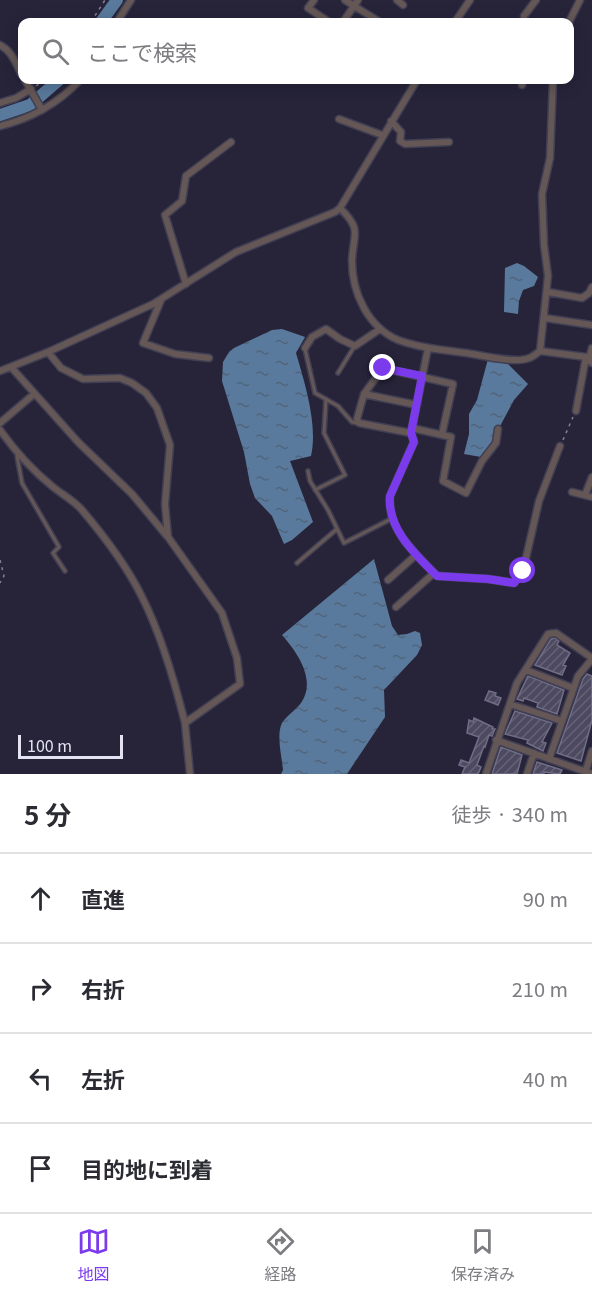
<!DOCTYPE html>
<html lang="ja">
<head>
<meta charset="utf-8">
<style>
	:root { --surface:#fff; --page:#f2f2f3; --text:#2b2b33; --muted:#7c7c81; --line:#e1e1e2; --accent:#7c3aed }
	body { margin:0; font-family:Georgia,"Noto Sans JP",serif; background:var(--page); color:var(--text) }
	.scale { position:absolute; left:18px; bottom:15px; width:105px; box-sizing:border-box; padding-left:6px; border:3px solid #e4e3f1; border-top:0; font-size:16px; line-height:21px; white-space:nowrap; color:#e4e3f1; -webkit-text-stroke:4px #27243a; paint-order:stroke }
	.stop { position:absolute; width:18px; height:18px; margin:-14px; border:4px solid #7c3aed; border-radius:50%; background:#fff }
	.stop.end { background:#7c3aed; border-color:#fff; box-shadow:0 2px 6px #0008 }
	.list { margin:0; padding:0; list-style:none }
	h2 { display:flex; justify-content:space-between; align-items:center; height:78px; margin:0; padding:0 24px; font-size:26px }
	h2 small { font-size:20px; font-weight:400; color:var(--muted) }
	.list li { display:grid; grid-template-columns:39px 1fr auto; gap:18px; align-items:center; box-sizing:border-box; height:90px; padding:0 24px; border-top:2px solid var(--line) }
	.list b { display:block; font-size:22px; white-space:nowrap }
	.list em { font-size:20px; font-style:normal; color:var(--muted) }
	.icon { flex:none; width:33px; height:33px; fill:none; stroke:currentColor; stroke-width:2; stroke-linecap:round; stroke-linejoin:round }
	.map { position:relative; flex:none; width:592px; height:774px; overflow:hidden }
	.search { position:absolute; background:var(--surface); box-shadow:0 3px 15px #0003; left:18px; right:18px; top:18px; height:66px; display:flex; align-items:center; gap:15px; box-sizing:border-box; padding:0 21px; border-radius:12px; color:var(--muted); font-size:22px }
	.sheet { height:438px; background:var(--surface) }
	nav { display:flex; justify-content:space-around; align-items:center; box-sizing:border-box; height:84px; border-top:2px solid var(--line); background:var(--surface); font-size:16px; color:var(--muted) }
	nav a { display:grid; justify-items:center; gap:3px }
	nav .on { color:var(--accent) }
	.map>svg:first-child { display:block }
	.water { fill:url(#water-ripples) }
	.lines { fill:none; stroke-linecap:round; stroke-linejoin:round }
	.river { stroke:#597a9d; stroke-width:12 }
	.building { fill:url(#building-hatch); stroke:#706e87; stroke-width:1.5 }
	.lane-casing { stroke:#413f54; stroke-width:6 }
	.street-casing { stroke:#413f54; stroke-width:9 }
	.path { stroke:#828092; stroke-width:1.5; stroke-dasharray:3 4.5; stroke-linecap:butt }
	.lane { stroke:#645755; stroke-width:3 }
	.street { stroke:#645755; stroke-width:6 }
	.route { stroke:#7c3aed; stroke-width:8 }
</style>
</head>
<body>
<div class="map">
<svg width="592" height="774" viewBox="0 0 592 774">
	<defs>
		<pattern id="water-ripples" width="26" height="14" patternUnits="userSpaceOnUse" patternTransform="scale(1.5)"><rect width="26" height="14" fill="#597a9d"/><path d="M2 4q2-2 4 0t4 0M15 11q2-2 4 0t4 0" fill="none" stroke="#51647b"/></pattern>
		<pattern id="building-hatch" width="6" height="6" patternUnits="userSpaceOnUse" patternTransform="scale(1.5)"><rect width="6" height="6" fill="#4c4960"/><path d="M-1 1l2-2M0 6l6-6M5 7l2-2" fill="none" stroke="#666377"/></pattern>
	</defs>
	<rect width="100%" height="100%" fill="#27243a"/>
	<path class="water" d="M517,263L524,266L538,277L534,286L523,290L519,301L518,314L504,312L505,268Z
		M282,329L305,337L296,353C305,384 318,425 311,456L290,461L313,522L292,540L284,544L272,516L255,498L250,484L244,452L222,381L223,362L229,352L234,348L272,330Z
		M488,359L506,362L528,384L514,400L499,428L496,427L494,442L481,457L464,454L469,434V414L477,400Z
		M374,559L392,626L398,635L407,634L415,631L420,633L422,645L417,655L384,690L385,717L347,774H281L283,770C282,757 276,735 282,723C286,716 296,710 301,703C317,680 297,652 282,635Z"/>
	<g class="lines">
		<path class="river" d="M101,22L117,0
			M0,115L30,105L59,80"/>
	</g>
	<path class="building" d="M555,638L559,641L557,645L570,653L563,665L566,666L562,675L535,665L551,639Z
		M587,674L592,676V720L581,761L557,753L583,679Z
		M528,676L564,690L557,714L537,707L538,703L524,698L523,701L517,699Z
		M489,691L496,693L495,696L501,698L498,705L485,700Z
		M515,711L552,723L542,742L546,743L543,751L527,743L528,740L505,734Z
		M474,718L493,727L492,729H495L492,736L489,735L485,747L484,746L477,765L481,767L478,774H462L465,767L459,765L461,760L469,763L479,737L467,733L469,720L473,722Z
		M501,747L522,755L517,774H492Z
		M537,762L562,770L560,774L544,772V774H533Z"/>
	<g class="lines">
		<g class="lane-casing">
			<path id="lane" d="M305,349L315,393L338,406L352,422L357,423
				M338,373L354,347
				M17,456L22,483L59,547L53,553L65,571
				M308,471L310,481L328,510L344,543L391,519
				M315,490L345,475L324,433L326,399
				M297,563L337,529"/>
		</g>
		<g class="street-casing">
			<path id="street" d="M314,0L308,8L329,22
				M358,0L354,6L380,22
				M397,0L403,5
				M524,16L536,0
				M117,22L131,0
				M343,22L354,6L345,0
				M455,22L470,0
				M569,22L580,0
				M0,45C13,52 15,63 22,75
				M25,80L42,110
				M522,85L523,80
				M0,103L16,98L31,89
				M339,119L382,135
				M391,121L401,132L400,141L405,144L449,142
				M0,126C30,119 59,103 80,80
				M340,208C363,231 353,233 352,261C352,293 368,327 398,340C420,348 443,350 466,353C480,355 516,364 529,358C533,357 537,353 540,351L586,357L592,363
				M186,284L165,215L182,201L186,176L231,142
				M548,292L582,298L589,293L592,287
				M161,300L143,343L175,354L209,358
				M545,318L592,325
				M305,348L312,337L326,329L340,339L355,346L380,329
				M428,348L411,433L414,442L390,496C387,530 416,554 437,576L488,579L514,583L523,571L539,501L560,446
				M540,351L548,276L544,245L542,194L550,158L553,80
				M48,352L61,368L83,379L120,378L132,383L146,393L157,408L170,445L165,504L168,537L222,613L237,658L240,684L185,723L190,774
				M589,359L592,348
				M11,367L78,442L132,494L167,536
				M0,371L48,352L153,304L236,252L335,212L340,208L417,80
				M364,394L417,405
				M576,411L586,357
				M0,423L34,394
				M412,428L451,437L443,481L466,493L482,461L496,443L498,429
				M0,430C15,451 32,470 53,487C63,495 73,500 82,510C104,536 127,566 142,597C161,634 175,683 185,723
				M411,433L359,423L357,419L364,394L383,368L453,384L442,434
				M572,492L592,497
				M585,495L592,477
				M388,580L416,555
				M396,607L434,573
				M526,670L573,688
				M510,704L562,721
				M496,740L592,774
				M549,759L578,676L592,659
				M585,773L592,751
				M486,774L517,683L548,634L556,633L592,658
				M527,774L534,753"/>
		</g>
		<path class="path" d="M91,22L105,0
			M36,86L45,80
			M563,440L573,417
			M0,560L4,576L0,583"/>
		<use href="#lane" class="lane"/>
		<use href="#street" class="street"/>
	</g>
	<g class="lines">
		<path class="route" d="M383,368L422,376L411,433L414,442L390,496C387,529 416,555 437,576L488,579L514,583L523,571"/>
	</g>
</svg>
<div class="scale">100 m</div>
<div class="stop" style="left:523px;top:571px"></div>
<div class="stop end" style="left:383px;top:368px"></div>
<div class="search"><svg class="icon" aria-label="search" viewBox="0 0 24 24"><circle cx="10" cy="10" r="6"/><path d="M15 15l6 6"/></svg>ここで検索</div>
</div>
<section class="sheet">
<h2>5 分<small>徒歩 · 340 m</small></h2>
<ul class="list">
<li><svg class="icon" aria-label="ahead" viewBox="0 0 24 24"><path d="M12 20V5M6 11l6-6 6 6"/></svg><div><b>直進</b></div><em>90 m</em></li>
<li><svg class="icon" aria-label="right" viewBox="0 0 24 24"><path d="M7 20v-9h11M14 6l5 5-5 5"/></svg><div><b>右折</b></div><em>210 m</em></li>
<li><svg class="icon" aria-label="left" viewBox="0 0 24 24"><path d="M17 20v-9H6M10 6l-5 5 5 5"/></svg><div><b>左折</b></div><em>40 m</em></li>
<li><svg class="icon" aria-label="arrive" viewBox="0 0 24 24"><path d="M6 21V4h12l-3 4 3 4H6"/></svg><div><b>目的地に到着</b></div></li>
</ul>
</section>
<nav>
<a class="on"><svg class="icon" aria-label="map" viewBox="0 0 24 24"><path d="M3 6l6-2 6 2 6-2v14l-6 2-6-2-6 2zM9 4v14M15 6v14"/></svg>地図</a>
<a><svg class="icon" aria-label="directions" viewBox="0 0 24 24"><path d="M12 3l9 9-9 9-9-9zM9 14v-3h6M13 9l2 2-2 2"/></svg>経路</a>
<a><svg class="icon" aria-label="saved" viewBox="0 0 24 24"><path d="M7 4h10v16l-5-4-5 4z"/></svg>保存済み</a>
</nav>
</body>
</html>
